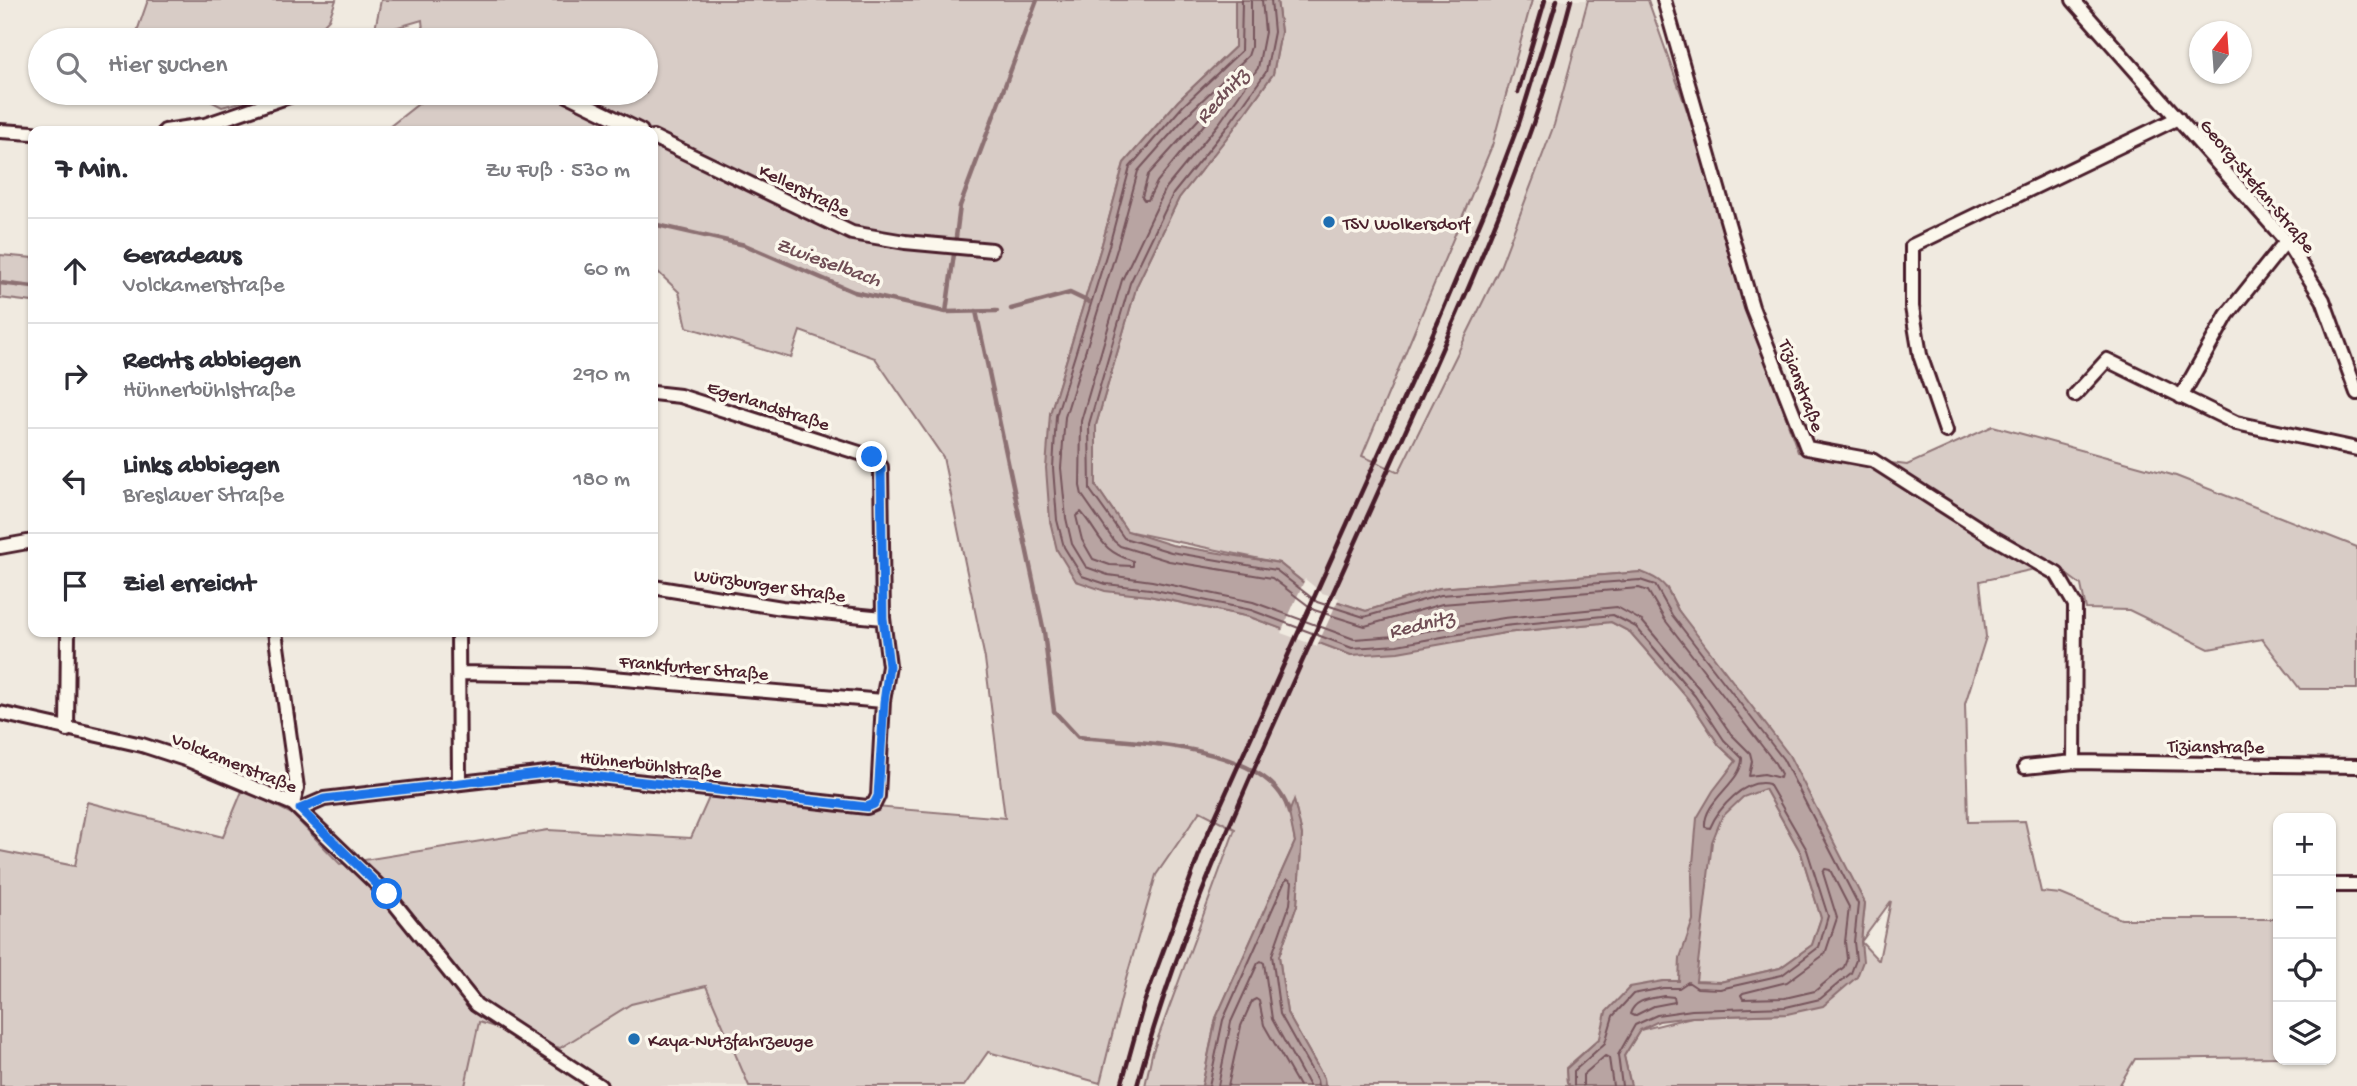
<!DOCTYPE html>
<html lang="de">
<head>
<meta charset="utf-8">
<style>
	:root { --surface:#fff; --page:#f2f2f3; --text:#2b2b33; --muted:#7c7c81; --line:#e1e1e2 }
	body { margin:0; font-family:"Gochi Hand",sans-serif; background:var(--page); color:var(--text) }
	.controls { position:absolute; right:21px; bottom:21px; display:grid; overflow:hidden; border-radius:14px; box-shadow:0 2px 5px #0004 }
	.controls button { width:63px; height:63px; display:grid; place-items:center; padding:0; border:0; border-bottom:2px solid var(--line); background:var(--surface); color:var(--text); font:35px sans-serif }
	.compass { position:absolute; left:2189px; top:21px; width:63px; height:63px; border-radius:50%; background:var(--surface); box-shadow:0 2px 5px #0004; rotate:17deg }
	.stop { position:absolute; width:21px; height:21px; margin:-16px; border:5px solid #1a73e8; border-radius:50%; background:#fff }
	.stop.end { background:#1a73e8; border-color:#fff; box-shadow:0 2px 7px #0008 }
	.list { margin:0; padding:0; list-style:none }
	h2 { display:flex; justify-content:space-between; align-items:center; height:91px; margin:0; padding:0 28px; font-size:30px }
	h2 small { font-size:23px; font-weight:400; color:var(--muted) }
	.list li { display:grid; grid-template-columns:46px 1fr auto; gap:21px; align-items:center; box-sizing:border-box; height:105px; padding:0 28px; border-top:2px solid var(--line) }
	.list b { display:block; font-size:26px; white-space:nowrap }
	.list p { margin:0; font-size:23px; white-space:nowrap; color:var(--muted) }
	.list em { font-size:23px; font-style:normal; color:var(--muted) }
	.icon { flex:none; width:38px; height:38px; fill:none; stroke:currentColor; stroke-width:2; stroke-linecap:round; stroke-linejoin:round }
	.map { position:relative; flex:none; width:2357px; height:1086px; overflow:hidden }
	.search { position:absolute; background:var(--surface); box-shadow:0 2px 5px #0004; left:28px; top:28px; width:630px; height:77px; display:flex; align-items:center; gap:18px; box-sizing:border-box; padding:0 24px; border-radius:38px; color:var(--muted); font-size:26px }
	.panel { position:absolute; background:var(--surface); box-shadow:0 2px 5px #0004; left:28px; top:126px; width:630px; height:511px; border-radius:14px }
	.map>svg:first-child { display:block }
	.built { fill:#e4dbd2 }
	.green { fill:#d8ccc6; stroke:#917678; stroke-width:2; fill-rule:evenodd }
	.water { fill:#b8a4a2; stroke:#8c6f72; stroke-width:2; fill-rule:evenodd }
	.pier { fill:#f0eae0 }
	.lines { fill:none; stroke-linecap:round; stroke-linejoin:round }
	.shore { stroke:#76545b; stroke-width:2 }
	.stream { stroke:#8c6f72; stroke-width:4.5 }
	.street-casing { stroke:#4a1f2b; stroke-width:18 }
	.street { stroke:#fbf7ec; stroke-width:12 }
	.rail { stroke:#4a1f2b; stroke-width:4.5 }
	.route { stroke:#1a73e8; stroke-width:9 }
	.poi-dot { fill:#1f6fb2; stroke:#fbf7ec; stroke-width:2.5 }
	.labels { text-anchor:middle; stroke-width:7; stroke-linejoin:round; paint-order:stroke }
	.street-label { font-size:19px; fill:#4a1f2b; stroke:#fbf7ec }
	.poi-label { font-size:19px; fill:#4a1f2b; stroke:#fbf7ec; text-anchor:start }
	.water-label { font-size:21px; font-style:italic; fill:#704e55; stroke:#fbf7ec }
</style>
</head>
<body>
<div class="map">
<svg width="2357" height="1086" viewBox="0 0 2357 1086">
	<rect width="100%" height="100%" fill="#f0eae0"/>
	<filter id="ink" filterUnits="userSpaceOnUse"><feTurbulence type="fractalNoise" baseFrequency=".0143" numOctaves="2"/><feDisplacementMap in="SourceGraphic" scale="14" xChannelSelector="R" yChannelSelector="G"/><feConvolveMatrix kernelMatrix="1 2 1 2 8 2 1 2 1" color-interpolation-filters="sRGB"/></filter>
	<g filter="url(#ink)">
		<path class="built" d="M1532,0H1588L1554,125L1500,267L1399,472L1361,456L1492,146Z
			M1200,811L1235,828L1152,1054L1145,1086H1099L1126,979L1156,875Z
			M706,986L749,1086H465L479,1021L560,1048L631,1004Z"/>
		<path class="green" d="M148,0H336L329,19L308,40H134Z
			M381,0H1235V47L1178,101L1124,163L1102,244L1050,414V521L1076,581L1250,617L1351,655L1505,633L1611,622L1630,632L1690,701L1719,745L1764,787L1801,853L1821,918L1812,945L1780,968L1720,982L1600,1038L1566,1068L1567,1083L1570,1086H1325L1324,1078L1287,1013L1279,956L1297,905L1302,835L1294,802L1290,813L1295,842L1216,1018L1202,1086H1145L1152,1054L1235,829L1200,811L1156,875L1126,979L1100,1083L988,1052L964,1086H749L706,986L631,1004L560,1048L479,1022L465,1086H0V851L75,866L87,802L223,837L243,789L292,814L340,864L548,830L691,838L711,793L1005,818L985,659L943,457L875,358L800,331L791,358L687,327L679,292L657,271L653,270V131H384L427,97L426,93H646V40H424L422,20L374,34Z
			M1277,0H1532L1492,146L1362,456L1399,472L1500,267L1554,125L1588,0H1648L1702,153L1748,309L1798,452L1907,465L1993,426L2176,476L2357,547V689H2300L2262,639L2209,649L2129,610L2086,609L2081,585L2054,565L1980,581L1986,637L1965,704L1968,822L2025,821L2041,892L2061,894L2121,919H2278V1057L2135,1059L2119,1086H1631L1624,1056L1640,1030L1692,1017L1787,1014L1857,976L1865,904L1829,835L1678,610L1667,588L1641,572L1439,588L1366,611L1320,596L1279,563L1127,531L1096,486V425L1137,285L1179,198L1232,131L1273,74L1281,32ZM1891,901L1879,960H1878L1861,942Z
			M195,93H255L248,100L222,107Z
			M0,255L33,258V302L0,298Z"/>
		<path class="water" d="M1235,0H1277L1281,32L1273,74L1232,131L1179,198L1137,285L1096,425V486L1127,531L1172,545L1279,563L1320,596L1366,611L1440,588L1641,572C1666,581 1667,588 1678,610L1789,755L1865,903L1861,942L1863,961L1857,977L1823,1006L1787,1014L1692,1017L1659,1021L1640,1030L1624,1056L1631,1086H1570L1567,1083L1566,1069L1600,1038L1606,1012L1630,987L1663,981H1679L1680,958L1693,920L1692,875L1697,818L1713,791L1736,761L1719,745L1690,701L1630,632L1611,622L1505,633L1398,652L1351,655L1250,617L1149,596L1105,591L1076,581L1057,550L1050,521L1046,468L1050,414L1102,244L1124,163L1178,101L1235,47ZM1765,789L1801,853L1821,918L1812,945L1780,968L1720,982L1696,981L1712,842L1722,817L1743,797Z
			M1294,800L1302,835L1297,905L1279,956L1287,1013L1324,1078L1325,1086H1202L1216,1018L1295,842L1289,813Z"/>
		<path class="pier" d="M1305,579L1322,593L1339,598L1317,646L1281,633Z"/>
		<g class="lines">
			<path class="shore" d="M1242,0L1241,51L1183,106L1130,167L1109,246L1056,416L1053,468L1057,520L1064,547L1082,576L1106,584L1150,589L1251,610L1352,648L1397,645L1504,626L1613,615L1636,627L1695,696L1724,740L1742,758C1743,782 1703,800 1705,827L1710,828C1718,809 1745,777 1769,784L1807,850L1828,916L1819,947L1782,975L1720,989L1697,988L1688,982L1679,988H1663L1633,994L1613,1016L1605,1043L1574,1071V1086
				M1251,0V47L1248,56L1190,112L1138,171L1117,249L1065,417L1061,468L1066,518L1072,544L1086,567L1108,575L1152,581L1253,602L1354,639L1396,636L1504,618L1617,607L1642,621L1702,692L1731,734L1750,753L1752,761L1749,776L1764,774L1780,778L1781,774L1775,763L1665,620L1648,591L1639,588L1442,604L1365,626L1314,610L1272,578L1169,561L1120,546L1114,541L1082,495L1080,486L1081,421L1122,280L1166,188L1220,122L1258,68L1265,32L1262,0
				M1271,0L1274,32L1266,72L1227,127L1173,194L1130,283L1089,424L1090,490L1124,538L1171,552L1276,570L1317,602L1364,617L1441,595L1640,580L1655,585L1672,615L1783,759L1858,904L1854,942L1856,960L1851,973L1820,999L1786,1007L1692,1010L1657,1015L1635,1025L1618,1055L1622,1086
				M1206,111L1210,112L1211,116L1157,182L1148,200H1144L1142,197L1148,175Z
				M1081,512C1102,537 1099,550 1133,561V566L1110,565L1093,559L1082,540L1076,516Z
				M1825,869L1830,870L1849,907L1845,942L1847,959L1844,967L1815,991L1785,998L1743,999L1741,995L1743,993L1787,982L1825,954L1837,918L1823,873Z
				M1664,996L1674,997L1675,1002L1654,1006L1634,1016L1630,1014C1635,999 1650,999 1664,996Z
				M1209,1086L1223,1020L1285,881L1288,879L1292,882L1290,904L1272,955L1280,1014L1317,1080L1318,1086
				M1218,1086L1231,1022L1258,963L1261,961L1264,963L1272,1019L1309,1086
				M1228,1086L1241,1026L1252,1001L1256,999L1259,1001L1264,1025L1299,1086
				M1583,1086V1075L1605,1056L1609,1058L1613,1086"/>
			<path class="stream" d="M653,224L745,245L854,292L946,312L997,311
				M956,237L960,206L1037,0
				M0,283L33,287
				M1011,309L1070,293L1089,302
				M976,311L1044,632L1054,711L1078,737C1133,742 1274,745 1289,813
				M946,312L954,254"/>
			<g class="street-casing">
				<path id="street" d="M1664,0L1752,307L1807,448L1872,460L1994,538L2057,574L2075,605L2074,762
					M2073,0L2286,241L2323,300L2357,393
					M563,93L641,131
					M0,131L33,133
					M165,131L205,125L298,93
					M653,137L852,233L905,242L992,250
					M2075,395L2107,360L2236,423L2357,449
					M2181,397L2227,315L2286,241
					M1946,431L1920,355L1912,307V246L2178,118
					M0,547L33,541
					M653,587L782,608L883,618
					M275,632L297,788L293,804
					M458,632L459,783
					M459,673L577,675L883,701
					M0,713L142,745L188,760L293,804L387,894L476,1005L600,1086
					M67,730L68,632
					M2025,767L2074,762L2357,766
					M301,809L324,799L555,772L867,807L874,804L878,796L883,701L889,666L883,618L881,467L872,457L680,396L653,393
					M2331,885H2357"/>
			</g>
			<use href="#street" class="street"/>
			<path class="rail" d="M1518,92L1545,0
				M1121,1086L1144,1003L1203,844L1438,322L1492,194L1519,123L1557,0
				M1137,1086C1172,955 1224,835 1279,713C1327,605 1376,498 1424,390C1480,263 1536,135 1571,0"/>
		</g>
	</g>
	<g class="lines" filter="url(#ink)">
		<path class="route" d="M387,894L300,809L324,799L555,772L867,807L874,804L878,796L884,702L889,666L883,618L881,467L872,457"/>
	</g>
	<g class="poi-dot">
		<circle cx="1329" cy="222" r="7"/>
		<circle cx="634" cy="1039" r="7"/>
	</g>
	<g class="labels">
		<g class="street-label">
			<text transform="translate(2259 185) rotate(50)" y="7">Georg-Stefan-Straße</text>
			<text transform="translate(805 189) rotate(26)" y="7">Kellerstraße</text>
			<text transform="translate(1803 385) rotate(69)" y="7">Tizianstraße</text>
			<text transform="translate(769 404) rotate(18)" y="7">Egerlandstraße</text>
			<text transform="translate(770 584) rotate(8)" y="7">Würzburger Straße</text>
			<text transform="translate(694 666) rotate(5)" y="7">Frankfurter Straße</text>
			<text transform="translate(2216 745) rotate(1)" y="7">Tizianstraße</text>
			<text transform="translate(235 761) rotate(22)" y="7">Volckamerstraße</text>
			<text transform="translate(651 763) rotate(6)" y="7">Hühnerbühlstraße</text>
		</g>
		<g class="poi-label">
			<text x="1343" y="229">TSV Wolkersdorf</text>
			<text x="648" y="1046">Kaya-Nutzfahrzeuge</text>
		</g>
		<g class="water-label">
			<text transform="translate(1221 95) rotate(-47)" y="7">Rednitz</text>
			<text transform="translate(829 261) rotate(20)" y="7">Zwieselbach</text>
			<text transform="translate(1421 623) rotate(-13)" y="7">Rednitz</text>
		</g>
	</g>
</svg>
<div class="controls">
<button>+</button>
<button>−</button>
<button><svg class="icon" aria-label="locate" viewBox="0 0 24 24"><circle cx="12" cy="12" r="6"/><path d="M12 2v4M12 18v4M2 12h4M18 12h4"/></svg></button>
<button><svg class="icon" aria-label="layers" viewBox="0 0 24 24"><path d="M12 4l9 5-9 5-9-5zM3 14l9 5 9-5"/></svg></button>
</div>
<svg class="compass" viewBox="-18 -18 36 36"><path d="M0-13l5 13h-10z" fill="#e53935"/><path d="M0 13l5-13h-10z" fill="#7c7c81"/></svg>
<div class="stop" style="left:387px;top:894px"></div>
<div class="stop end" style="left:872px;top:457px"></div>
<div class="search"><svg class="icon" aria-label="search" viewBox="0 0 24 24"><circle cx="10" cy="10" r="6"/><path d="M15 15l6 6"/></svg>Hier suchen</div>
<section class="panel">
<h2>7 Min.<small>Zu Fuß · 530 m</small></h2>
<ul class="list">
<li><svg class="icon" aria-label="ahead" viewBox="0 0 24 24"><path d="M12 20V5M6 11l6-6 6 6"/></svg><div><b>Geradeaus</b><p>Volckamerstraße</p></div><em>60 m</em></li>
<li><svg class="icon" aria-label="right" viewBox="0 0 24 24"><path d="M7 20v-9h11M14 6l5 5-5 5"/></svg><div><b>Rechts abbiegen</b><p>Hühnerbühlstraße</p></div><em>290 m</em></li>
<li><svg class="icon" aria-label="left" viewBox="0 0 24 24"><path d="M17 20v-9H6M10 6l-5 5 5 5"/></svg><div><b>Links abbiegen</b><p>Breslauer Straße</p></div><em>180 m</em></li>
<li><svg class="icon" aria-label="arrive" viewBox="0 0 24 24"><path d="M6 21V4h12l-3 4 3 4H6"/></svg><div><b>Ziel erreicht</b></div></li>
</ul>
</section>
</div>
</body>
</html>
